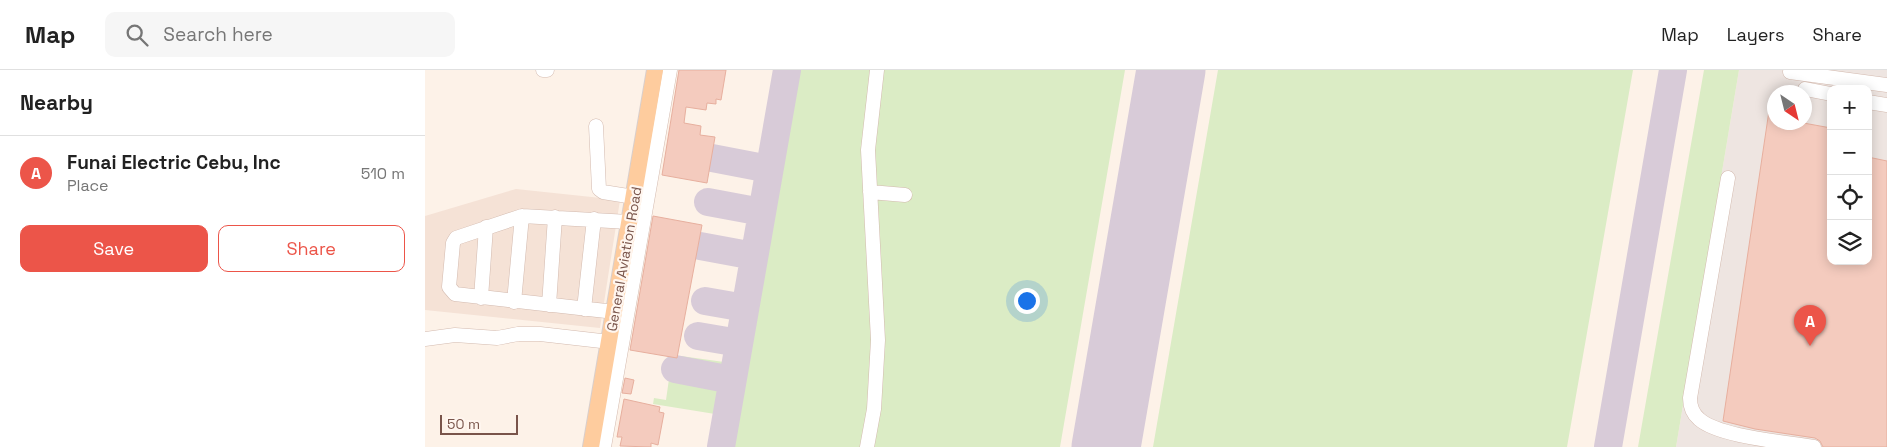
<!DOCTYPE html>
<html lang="en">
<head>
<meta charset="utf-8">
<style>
	:root { --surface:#fff; --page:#f6f6f6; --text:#222; --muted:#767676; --line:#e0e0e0; --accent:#ec5549 }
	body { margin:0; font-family:"Space Grotesk",sans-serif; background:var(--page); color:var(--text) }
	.controls { position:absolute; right:15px; top:15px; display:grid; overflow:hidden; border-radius:10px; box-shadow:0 2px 12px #0003 }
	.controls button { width:45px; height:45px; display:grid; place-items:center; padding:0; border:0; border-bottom:1px solid var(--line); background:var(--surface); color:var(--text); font:25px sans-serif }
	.compass { position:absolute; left:1342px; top:15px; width:45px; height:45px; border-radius:50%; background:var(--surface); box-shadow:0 2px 12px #0003; rotate:145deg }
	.scale { position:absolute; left:15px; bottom:12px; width:78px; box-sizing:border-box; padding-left:5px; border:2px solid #79544a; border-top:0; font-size:14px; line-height:18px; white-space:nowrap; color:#79544a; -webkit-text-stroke:4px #fff6ef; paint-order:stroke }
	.you { position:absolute; left:601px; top:230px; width:18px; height:18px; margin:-12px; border:4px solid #fff; border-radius:50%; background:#1a73e8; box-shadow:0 0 0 8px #1a73e833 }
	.badge { display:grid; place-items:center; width:32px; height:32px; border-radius:50%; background:var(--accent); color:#fff; font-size:16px; font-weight:700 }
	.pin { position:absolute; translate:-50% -41px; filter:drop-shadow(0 1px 2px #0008) }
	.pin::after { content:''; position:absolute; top:26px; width:18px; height:15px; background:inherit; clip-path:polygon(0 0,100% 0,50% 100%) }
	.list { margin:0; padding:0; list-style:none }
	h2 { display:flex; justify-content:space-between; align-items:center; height:65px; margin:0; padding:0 20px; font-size:21px }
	h2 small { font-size:16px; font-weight:400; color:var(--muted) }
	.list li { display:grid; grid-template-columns:32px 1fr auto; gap:15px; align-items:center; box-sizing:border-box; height:75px; padding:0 20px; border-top:1px solid var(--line) }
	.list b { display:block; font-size:19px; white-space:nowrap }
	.list p { margin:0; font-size:16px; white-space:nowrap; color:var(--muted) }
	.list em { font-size:16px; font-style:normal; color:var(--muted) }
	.actions { display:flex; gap:10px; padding:15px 20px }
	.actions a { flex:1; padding:11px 0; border:1px solid var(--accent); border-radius:10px; text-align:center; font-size:18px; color:var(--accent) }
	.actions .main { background:var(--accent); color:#fff }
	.icon { flex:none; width:28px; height:28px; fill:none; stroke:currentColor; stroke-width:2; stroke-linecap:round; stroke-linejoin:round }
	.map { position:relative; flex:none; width:1462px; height:377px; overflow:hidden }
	header { display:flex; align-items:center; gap:30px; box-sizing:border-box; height:70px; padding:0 25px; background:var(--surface); border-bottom:1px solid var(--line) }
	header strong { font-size:24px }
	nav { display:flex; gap:28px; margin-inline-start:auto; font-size:18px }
	.search { width:350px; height:45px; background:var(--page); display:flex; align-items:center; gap:12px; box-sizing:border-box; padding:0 18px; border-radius:10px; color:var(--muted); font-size:19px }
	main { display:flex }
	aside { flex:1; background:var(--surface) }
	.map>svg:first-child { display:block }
	.residential { fill:#f5e2d6 }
	.industrial { fill:#eee5e1; fill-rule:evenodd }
	.green { fill:#dbecc5 }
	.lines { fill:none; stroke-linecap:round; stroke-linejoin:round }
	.taxiway { stroke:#d8cbd8; stroke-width:28 }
	.runway { stroke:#d8cbd8; stroke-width:69 }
	.building { fill:#f4cbbe; stroke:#e7af9e }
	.minor-casing { stroke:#d3baaf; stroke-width:15 }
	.major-casing { stroke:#d9cfcc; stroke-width:18 }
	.minor { stroke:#fff; stroke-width:14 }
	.major { stroke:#fecc9e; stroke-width:16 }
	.labels { text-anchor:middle; stroke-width:4.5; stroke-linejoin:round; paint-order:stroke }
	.street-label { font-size:14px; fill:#79544a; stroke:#fff6ef }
</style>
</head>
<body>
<header>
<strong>Map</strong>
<div class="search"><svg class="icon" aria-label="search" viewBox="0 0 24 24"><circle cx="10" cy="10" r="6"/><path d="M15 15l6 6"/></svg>Search here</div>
<nav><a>Map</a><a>Layers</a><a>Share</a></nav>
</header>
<main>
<aside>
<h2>Nearby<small></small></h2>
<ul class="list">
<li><span class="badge">A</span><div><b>Funai Electric Cebu, Inc</b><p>Place</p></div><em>510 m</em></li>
</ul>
<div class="actions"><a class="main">Save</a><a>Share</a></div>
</aside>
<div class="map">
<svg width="1462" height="377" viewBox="0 0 1462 377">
	<rect width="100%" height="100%" fill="#fdf2e8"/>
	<path class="residential" d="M91,119L195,130L175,258L0,240V146Z"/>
	<path class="industrial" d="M1314,0H1462V377H1251ZM1406,19H1443V191H1406ZM1350,22H1380V52H1350Z"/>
	<path class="green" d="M367,0H700L635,377H301Z
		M793,0H1208L1142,377H728Z
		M1279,0H1314L1251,377H1213Z
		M256,286L299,292L298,303L266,298Z
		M247,303L296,311L290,344L228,334L229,328L241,330L244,309H246Z"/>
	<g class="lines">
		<path class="taxiway" d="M287,88L344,99
			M283,132L337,142
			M275,176L329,186
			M280,231L320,238
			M273,266L314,273
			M250,299L307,310
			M296,377L362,0
			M1183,377L1248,0"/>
		<path class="runway" d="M681,377L746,0"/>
	</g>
	<path class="building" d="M254,0H301L296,30L291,29V34L282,33L281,40L261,37L259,53L276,56L275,65L290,67L282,113L237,105Z
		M1345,34H1350V52H1373L1406,58V191H1443V87L1462,91V377H1398L1395,371L1390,368L1330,359L1298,351Z
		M228,146L277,155L252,288L205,280Z
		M200,308L209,310L206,324L197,323Z
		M199,329L235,337L234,342L239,343L233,375L226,373V377L195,376L197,367H192Z"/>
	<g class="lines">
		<g class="minor-casing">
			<path id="minor" d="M118,0H122
				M1365,2L1462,15
				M1380,19L1406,24
				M1443,32L1462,35
				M171,56L174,119L178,122L209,127
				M1303,108L1265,328C1265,336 1267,343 1274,349C1294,367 1361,372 1389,377
				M445,122L480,125
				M56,228L61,157
				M89,232L97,146
				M124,235L130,147
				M159,239L169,149
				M190,242L30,224L24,217L28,173L31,168L97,146L204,152
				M0,269L30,265L72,268L93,264H115L185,272
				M179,377L245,0
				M442,377L449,339L453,270L443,80L452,0"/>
		</g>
		<g class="major-casing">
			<path id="major" d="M166,377L230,0"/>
		</g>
		<use href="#minor" class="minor"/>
		<use href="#major" class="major"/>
	</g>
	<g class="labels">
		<g class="street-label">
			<text transform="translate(199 189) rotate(-80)" y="5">General Aviation Road</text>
		</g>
	</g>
</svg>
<div class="controls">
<button>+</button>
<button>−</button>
<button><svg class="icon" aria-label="locate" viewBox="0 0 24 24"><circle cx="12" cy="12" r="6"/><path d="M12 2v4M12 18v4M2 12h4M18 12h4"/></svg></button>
<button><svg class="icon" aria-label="layers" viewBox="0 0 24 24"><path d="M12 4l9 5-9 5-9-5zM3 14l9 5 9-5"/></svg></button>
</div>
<svg class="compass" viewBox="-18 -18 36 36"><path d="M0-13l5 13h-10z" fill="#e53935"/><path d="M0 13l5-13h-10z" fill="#767676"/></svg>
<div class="scale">50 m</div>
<div class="you"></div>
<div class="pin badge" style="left:1385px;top:276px">A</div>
</div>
</main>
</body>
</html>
